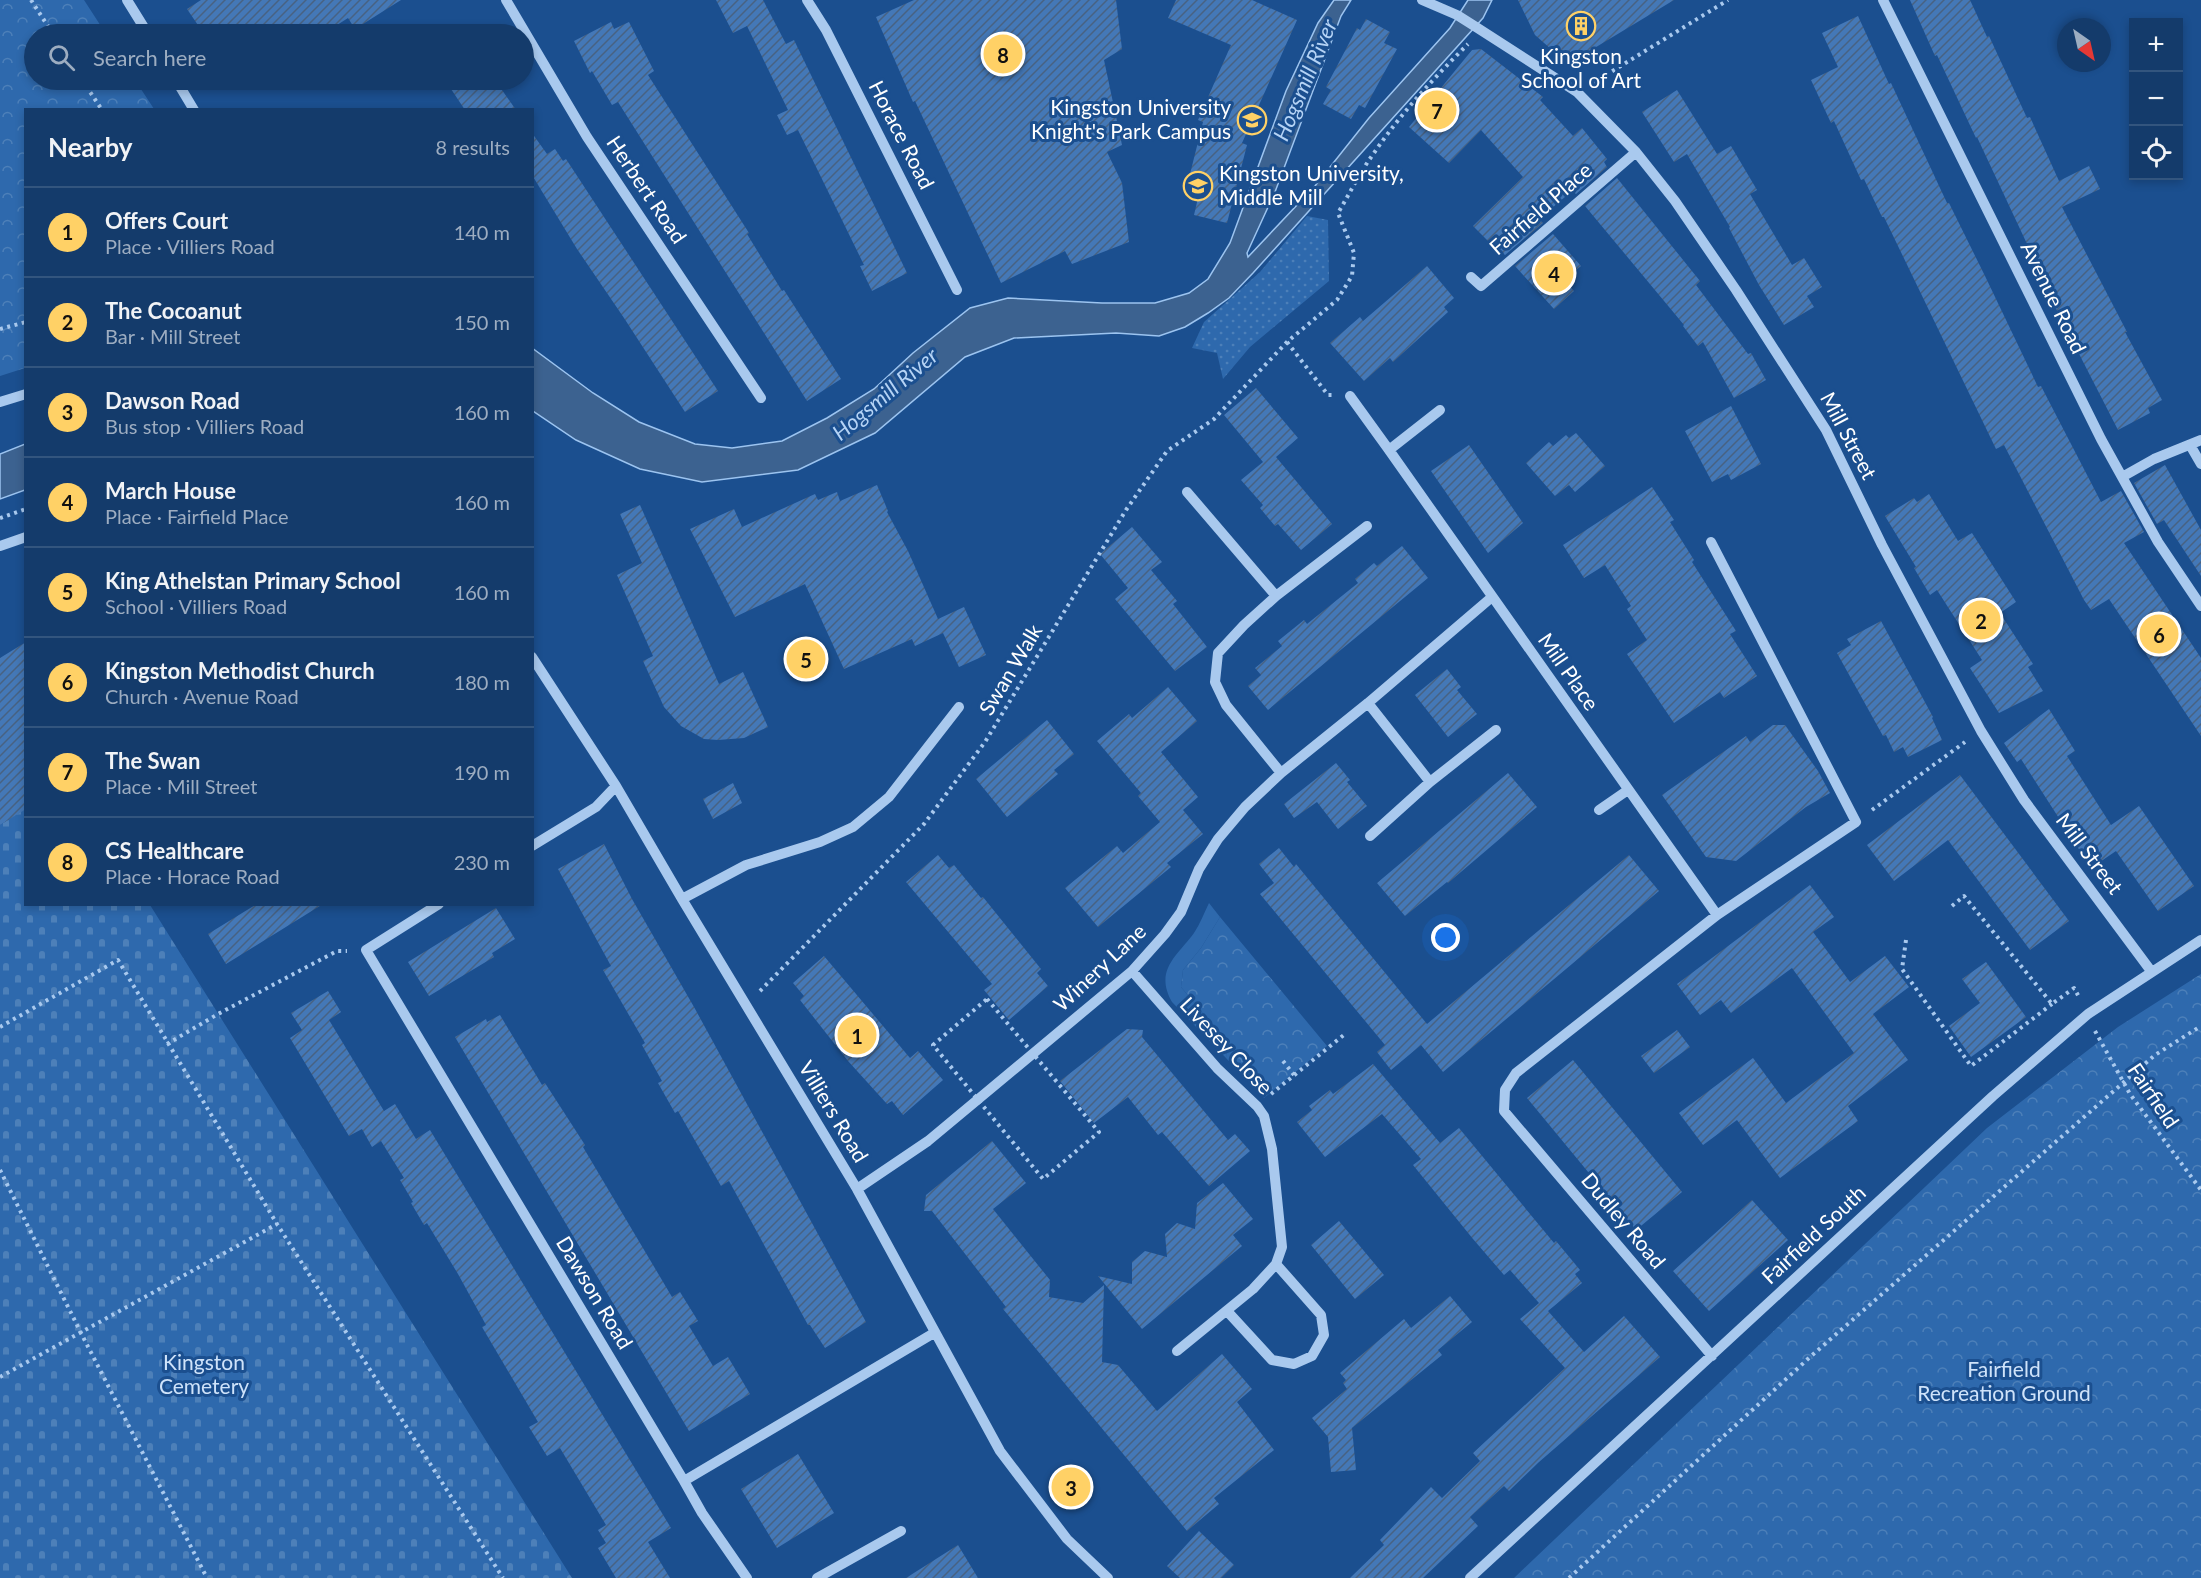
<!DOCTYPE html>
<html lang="en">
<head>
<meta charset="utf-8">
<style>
	:root { --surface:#143b6b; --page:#1d4271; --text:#f1f3f6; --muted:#9dadc1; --line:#33557e; --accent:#ffd166 }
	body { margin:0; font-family:Lato,sans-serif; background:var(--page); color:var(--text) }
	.controls { position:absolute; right:18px; top:18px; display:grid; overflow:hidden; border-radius:0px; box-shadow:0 3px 9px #0003 }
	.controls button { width:54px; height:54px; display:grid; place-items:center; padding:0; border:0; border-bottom:2px solid var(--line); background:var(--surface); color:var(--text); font:30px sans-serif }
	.compass { position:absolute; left:2057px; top:18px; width:54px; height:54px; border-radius:50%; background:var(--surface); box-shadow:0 3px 9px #0003; rotate:146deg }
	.you { position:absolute; left:1446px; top:938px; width:21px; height:21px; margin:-15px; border:4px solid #fff; border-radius:50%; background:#1a73e8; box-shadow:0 0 0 9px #1a73e833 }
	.badge { display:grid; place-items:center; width:39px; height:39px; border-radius:50%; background:var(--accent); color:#111; font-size:20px; font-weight:700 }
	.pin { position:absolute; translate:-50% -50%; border:3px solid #fff; box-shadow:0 2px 6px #0006 }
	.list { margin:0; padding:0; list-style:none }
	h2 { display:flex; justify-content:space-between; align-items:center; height:78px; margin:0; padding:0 24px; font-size:26px }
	h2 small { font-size:20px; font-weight:400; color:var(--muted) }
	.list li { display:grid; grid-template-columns:39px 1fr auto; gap:18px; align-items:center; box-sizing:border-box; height:90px; padding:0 24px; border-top:2px solid var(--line) }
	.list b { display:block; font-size:22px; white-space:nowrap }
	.list p { margin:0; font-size:20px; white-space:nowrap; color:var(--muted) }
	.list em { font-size:20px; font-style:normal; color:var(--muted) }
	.icon { flex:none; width:33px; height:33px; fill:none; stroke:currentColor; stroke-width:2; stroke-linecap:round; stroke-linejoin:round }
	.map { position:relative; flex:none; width:2201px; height:1578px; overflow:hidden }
	.search { position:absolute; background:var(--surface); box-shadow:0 3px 9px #0003; left:24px; top:24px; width:510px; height:66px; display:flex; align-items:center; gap:15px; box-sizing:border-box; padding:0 21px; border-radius:33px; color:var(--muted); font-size:22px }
	.panel { position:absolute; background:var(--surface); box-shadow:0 3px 9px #0003; left:24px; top:108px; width:510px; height:798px; border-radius:0px }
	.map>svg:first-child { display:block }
	.grass { fill:#2e69ad }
	.cemetery { fill:url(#cemetery-stones) }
	.park { fill:url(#park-crowns) }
	.garden { fill:url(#garden-dots) }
	.water { fill:#3c6290; stroke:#9cc4f0; stroke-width:1.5 }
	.building { fill:url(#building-hatch) }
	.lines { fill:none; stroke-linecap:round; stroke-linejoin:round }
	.path { stroke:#a9c9ee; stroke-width:4; stroke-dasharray:3 4.5; stroke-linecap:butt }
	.minor { stroke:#a9c9ee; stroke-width:10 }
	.labels { text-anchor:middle; stroke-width:6; stroke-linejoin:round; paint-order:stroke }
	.poi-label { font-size:21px; fill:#fff; stroke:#1b4f8f }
	.street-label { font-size:21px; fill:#fff; stroke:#1b4f8f }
	.park-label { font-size:21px; fill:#cfe3fa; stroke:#1b4f8f }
	.water-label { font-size:22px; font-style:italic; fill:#b5d3f5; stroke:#1b4f8f }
</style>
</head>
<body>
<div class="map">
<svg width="2201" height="1578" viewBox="0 0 2201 1578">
	<defs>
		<pattern id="cemetery-stones" width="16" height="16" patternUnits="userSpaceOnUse" patternTransform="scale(1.5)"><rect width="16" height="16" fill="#2e69ad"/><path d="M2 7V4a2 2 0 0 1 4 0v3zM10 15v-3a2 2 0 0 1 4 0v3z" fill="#4d80b9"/></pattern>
		<pattern id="park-crowns" width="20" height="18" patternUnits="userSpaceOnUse" patternTransform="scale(1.5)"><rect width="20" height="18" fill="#2e69ad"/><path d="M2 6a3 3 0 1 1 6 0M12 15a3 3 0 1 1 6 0" fill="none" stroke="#4d80b9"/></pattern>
		<pattern id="garden-dots" width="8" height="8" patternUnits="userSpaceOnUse" patternTransform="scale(1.5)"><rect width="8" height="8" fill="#2e69ad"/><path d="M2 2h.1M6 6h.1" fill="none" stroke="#4d80b9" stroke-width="1.8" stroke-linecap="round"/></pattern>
		<pattern id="building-hatch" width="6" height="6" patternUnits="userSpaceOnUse" patternTransform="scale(1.5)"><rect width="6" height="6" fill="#4478b7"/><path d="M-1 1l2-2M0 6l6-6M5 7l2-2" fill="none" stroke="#486282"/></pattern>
	</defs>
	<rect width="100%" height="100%" fill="#1b4f8f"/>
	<path class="grass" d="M1209,903L1220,917L1201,948L1183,970L1181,987L1227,1042L1226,1058L1172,1002C1154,970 1177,956 1194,933C1200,924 1204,913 1209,903Z"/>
	<path class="cemetery" d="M25,809L26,904L150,905L572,1578H0V825Z"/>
	<path class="park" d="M0,0H84L106,34H34V80H135L154,109L26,110L25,368L0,376Z
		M1220,917L1327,1046L1264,1098L1226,1058L1227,1042L1181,987L1183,970L1201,948Z
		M2201,974V1578H1514L1987,1128L2118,1027Z"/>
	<path class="garden" d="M1307,216L1328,220L1329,281L1250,347L1223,379L1217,353L1192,348L1204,322L1260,272Z"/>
	<path class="water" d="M1334,0H1351L1341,16L1275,192L1247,253L1248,257L1315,186L1369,118L1450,28L1468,0H1492L1483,18L1253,273L1229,298L1208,313L1185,327L1159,336L1116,333L1014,338L965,357L875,433L798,470L702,482L640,469L576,440L533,411L532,348L593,393L639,422L695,444L732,448L782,441L827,418L874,389L913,353L970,308L1008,298L1102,303H1155L1189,293L1208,279L1230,243L1286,91L1318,23Z
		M25,444V490L0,499V454Z"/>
	<path class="building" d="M201,0H401L355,29L348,18L323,34H204L187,9Z
		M716,0H763L786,44L794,40L907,273L872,291L860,266L864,265L798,130L787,135L777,115L788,110L747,26L733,33Z
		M914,0H1116L1122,49L1104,60L1122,145L1107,152L1122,183L1129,242L1072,264L1065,251L1001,283L915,101L913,102L876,17Z
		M1176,0H1252L1297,20L1242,143L1247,145L1227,223L1194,215L1198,198L1191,196L1195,179L1189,178L1203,122L1198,120L1231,45L1168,18Z
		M1518,0H1674L1568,64L1535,35Z
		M1910,0H1970L1987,37L1989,36L2027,118L2030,117L2059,181L2089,166L2100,189L2062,207L2127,332H2125L2162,400L2148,408L2150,413L2118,430L2032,262L2035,261L1977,137L1976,138L1937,55L1935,56Z
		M1858,16L1889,84L1891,83L1947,203H1949L1985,276L2038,387L2041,386L2101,502L2121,491L2144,532L2124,543L2201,658V736L2109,599L2091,610L2084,600L2004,445L1996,449L1884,217H1882L1864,179L1861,180L1834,121L1831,123L1811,80L1838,67L1822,33Z
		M1366,19L1390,32L1384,43L1397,49L1365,108L1359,105L1351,119L1323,104L1331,90L1326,87L1357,28L1360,30Z
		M611,22L614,29L629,22L654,71L648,75L749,233L747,234L782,291L784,290L841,379L807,401L618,102L612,105L592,71L590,73L574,41Z
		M1481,49L1543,97L1540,100L1573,136L1582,128L1607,159L1604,162L1607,167L1576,194L1572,191L1539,219L1543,223L1505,255L1500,250L1499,252L1473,226L1523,177L1481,130L1449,163L1409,127L1472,50Z
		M445,80H495L516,110H465Z
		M1677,90L1717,154L1731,146L1757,190L1750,194L1792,265L1804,258L1822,287L1807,296L1814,307L1784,325L1759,285L1729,228L1730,227L1687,154L1674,162L1642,112Z
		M532,133L547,154L555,149L563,161L566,159L718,391L685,412L624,318L577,249L532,175Z
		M1617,178L1700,281L1696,285L1748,354L1751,353L1766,380L1734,398L1703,342L1698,346L1683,326L1684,325L1585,206Z
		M1553,234L1581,266L1564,280L1574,291L1554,309L1515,266Z
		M1427,266L1454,298L1444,307L1448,312L1393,362L1390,358L1364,381L1330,343L1360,317L1363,321Z
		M1256,388L1298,438L1276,457L1332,524L1301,550L1278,524L1275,526L1260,508L1263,505L1241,480L1263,462L1224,415Z
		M1731,406L1761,464L1731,480L1728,474L1712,482L1685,431Z
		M1576,433L1605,466L1575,492L1569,485L1555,496L1526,463L1549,442L1553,446L1566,435L1569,438Z
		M1469,445L1523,523L1488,553L1431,471Z
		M2165,465L2201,530V576L2164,520L2157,524L2134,483Z
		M877,485L888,511L887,512L908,551L938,619L964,607L986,655L959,667L943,633L915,646L912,639L844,669L805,584L735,617L690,529L734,509L742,527L815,494L818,500L837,492L840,501Z
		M1652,487L1674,520L1670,522L1694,560L1692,562L1736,631L1730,634L1757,676L1724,698L1720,692L1674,723L1627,654L1647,640L1627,609L1631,606L1605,565L1584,578L1563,545Z
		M1929,494L1958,541L1972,533L2016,602L2000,613L2033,664L2028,667L2043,691L1999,713L1970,668L1982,660L1937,590L1930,595L1914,568L1916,567L1885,516L1914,498L1917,502Z
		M640,505L719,684L743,672L768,727L744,738L718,740L704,739L681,726L664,707L643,661L653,656L617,575L642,563L620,514Z
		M1132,527L1162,562L1151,570L1177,601L1173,604L1207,647L1175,671L1115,599L1128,588L1100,554Z
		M1402,546L1428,578L1268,710L1248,686L1261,675L1255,668L1282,646L1278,641L1304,620L1307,624L1358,583L1355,579L1374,563L1377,566Z
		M1881,621L1933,717L1932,718L1942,740L1908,757L1903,747L1894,752L1886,735L1883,736L1837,653L1851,645L1847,639Z
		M26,642V809L0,825V658Z
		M1447,669L1461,687L1457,690L1477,714L1448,737L1415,695Z
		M1168,687L1197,721L1161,752L1198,797L1183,810L1203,834L1167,863L1171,867L1098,927L1065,888L1117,846L1123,853L1160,822L1138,796L1141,793L1097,741L1129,714L1132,718Z
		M2049,709L2075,751L2067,756L2111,825L2139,806L2194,886L2158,911L2116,851L2091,868L2021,759L2017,762L2004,743Z
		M1047,720L1074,754L1054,770L1058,774L1007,817L976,779Z
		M1773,725H1785L1818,771L1830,793L1806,807L1736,861L1706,857L1662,795L1746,736L1750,742Z
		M1336,763L1350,780L1347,782L1367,806L1338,829L1317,802L1294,818L1284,804Z
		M1508,773L1537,807L1448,883L1447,882L1405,916L1377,883Z
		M1960,775L2069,921L2030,950L1948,840L1894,881L1867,845Z
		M733,783L742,803L713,819L703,799Z
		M604,844L632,899L694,1007L866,1322L825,1348L810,1325H808L729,1181L721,1186L678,1111L675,1113L658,1083L662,1081L642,1045L645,1043L603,970L611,966L558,869Z
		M1279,848L1294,867L1296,864L1427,1024L1629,855L1659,891L1443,1072L1421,1045L1391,1070L1377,1052L1385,1045L1260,894L1274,883L1259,864Z
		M938,855L949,868L954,865L981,898L983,897L1041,969L1037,973L1048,986L1009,1020L984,990L992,984L906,882Z
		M1810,885L1834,917L1813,932L1850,982L1885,956L1909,987L1873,1014L1908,1060L1848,1106L1858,1121L1780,1178L1737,1120L1703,1145L1679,1113L1753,1058L1786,1103L1854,1053L1792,968L1731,1013L1721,1000L1700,1015L1677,984Z
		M257,904H323L226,964L208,934Z
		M496,908L515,939L492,953L494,957L429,996L408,962Z
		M824,956L910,1058L918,1051L943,1080L903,1115L892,1101L887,1104L848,1061L800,1000L804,996L793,983Z
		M1986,962L2026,1017L1971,1057L1949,1026L1980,1003L1962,979Z
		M328,991L341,1012L329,1020L384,1111L395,1104L416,1139L430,1130L671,1528L648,1542L670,1578H616L598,1548L606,1543L598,1530L606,1525L560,1448L547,1456L529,1427L538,1422L482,1327L486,1325L458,1274L427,1223L424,1225L411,1203L413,1202L400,1180L404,1178L381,1141L372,1147L362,1129L349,1136L290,1038L302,1030L291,1013Z
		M500,1015L542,1085L545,1083L585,1145L583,1147L672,1297L680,1292L698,1321L689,1326L713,1366L728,1357L750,1394L689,1431L455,1037L486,1019L487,1022Z
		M1127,1029L1143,1030L1142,1037L1228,1140L1235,1134L1250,1151L1209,1186L1162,1132L1158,1135L1128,1097L1094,1123L1060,1081Z
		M1677,1030L1690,1047L1654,1073L1641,1056Z
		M1573,1060L1682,1192L1636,1230L1527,1098Z
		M1373,1064L1440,1143L1459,1128L1554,1243L1556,1241L1580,1270L1575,1274L1582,1283L1548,1311L1584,1352L1624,1316L1660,1357L1539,1462L1509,1491L1504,1486L1470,1517L1478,1526L1423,1578H1350L1384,1545L1380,1540L1431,1487L1442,1498L1480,1461L1473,1453L1565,1368L1520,1319L1539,1303L1510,1270L1504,1275L1473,1239L1413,1165L1421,1159L1382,1114L1325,1157L1297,1122L1312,1110L1309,1106L1330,1090L1333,1094Z
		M992,1141L1026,1183L993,1209L1050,1280L1049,1297L1083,1303L1104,1285L1102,1362L1118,1365L1157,1411L1222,1354L1252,1389L1237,1402L1274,1450L1214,1498L1219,1504L1187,1531L1003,1309L1006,1307L932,1211H924L926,1195Z
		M1223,1183L1253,1219L1233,1235L1242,1246L1142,1329L1098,1276L1132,1284V1262L1145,1251L1167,1257L1165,1234L1177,1223L1195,1229L1197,1203Z
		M1752,1200L1788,1240L1709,1311L1673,1271Z
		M1339,1221L1384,1275L1355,1299L1311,1245Z
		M1450,1296L1472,1322L1438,1350L1442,1355L1352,1428L1356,1470L1331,1472L1328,1437L1312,1418L1347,1389L1343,1383L1346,1380L1340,1373L1404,1319L1411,1328Z
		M798,1454L834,1513L777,1548L741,1489Z
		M1199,1531L1234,1565L1221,1578H1180L1167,1566Z
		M958,1545L978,1578H906Z"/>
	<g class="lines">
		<path class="path" d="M31,0L53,34
			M82,80L102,110
			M1593,83L1728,0
			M0,329L26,322
			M1287,342L1328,395H1332
			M0,518L26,509
			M1872,810L1965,742
			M1952,906L1964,896L2052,1004L2074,988L2079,997
			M1906,940L1902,969L1971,1066L2052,1004
			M760,991L924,824L985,742L1126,510L1167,451L1214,419L1287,342L1337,300L1352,276L1354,253L1338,213C1350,193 1360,172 1374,153C1401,113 1434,78 1468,44
			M987,999L1099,1132L1043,1179L933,1045Z
			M0,1027L118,960L277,1224L503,1578
			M2095,1031L2130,1094L2201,1190
			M167,1044L218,1014L337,951H347
			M1283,1061L1294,1075
			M1271,1094L1345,1034
			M0,1170L81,1333L207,1578
			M0,1377L277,1224
			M1569,1578L1809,1358L2124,1082L2155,1055L2201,1026"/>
		<path class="minor" d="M127,0L148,34
			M506,0L587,137L761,398
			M807,0L826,30L957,290
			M1422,0L1457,15L1476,27L1577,92L1636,152L1675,201L1736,290L1826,430L1882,545L1981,731L2024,800L2151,971
			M1883,0L2101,439L2158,542L2201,606
			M176,80L194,110
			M1471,277L1481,286L1636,152
			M1350,396L1389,450
			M0,402L26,394
			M1440,410L1389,450L1717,915
			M2190,445L2201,464
			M2122,477L2154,459L2201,440
			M1187,492L1276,596
			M1711,542L1856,822L1717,915L1516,1073L1505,1090L1504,1111L1712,1356
			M0,546L26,537
			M532,657L616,786L682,899L857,1189L1000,1451L1067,1539L1108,1578
			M1368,703L1430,782
			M1281,773L1226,705L1215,682L1218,653L1244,625L1276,596L1367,526
			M1599,810L1628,790
			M1370,836L1430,782L1496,730
			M532,846L596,807L616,786
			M682,899L746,865L820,842L853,827L889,797L959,707
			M439,904L366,950L684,1481L934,1333
			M1132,971L1217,1068L1257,1106L1264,1116L1272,1149L1282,1247L1276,1264L1253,1289L1177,1351
			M857,1189L928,1141L1132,971L1165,934L1181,912L1199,869L1218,839L1245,807L1281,773L1368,703L1492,597
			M1227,1311L1272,1360L1294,1364L1312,1356L1324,1335L1321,1315L1276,1264
			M684,1481L702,1513L747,1578
			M817,1578L901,1531
			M1470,1578L1993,1096L2088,1014L2201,940"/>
	</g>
	<defs>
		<g id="building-ring" transform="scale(1.5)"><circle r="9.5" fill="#1b4f8f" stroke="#ffd166" stroke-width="1.5"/><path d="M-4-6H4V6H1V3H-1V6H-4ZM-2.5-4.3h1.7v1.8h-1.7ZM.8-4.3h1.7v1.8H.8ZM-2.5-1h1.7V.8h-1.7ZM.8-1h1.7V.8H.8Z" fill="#ffd166"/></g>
		<g id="university-ring" transform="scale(1.5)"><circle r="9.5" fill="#1b4f8f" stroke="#ffd166" stroke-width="1.5"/><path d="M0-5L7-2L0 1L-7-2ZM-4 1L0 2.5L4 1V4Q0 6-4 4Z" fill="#ffd166"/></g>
	</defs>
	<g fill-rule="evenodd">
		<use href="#building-ring" x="1581" y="26"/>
		<use href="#university-ring" x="1252" y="120"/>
		<use href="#university-ring" x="1198" y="186"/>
	</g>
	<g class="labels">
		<g class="poi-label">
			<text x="1581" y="64">Kingston<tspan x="1581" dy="24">School of Art</tspan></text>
			<text x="1231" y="115" text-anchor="end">Kingston University<tspan x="1231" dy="24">Knight's Park Campus</tspan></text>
			<text x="1219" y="181" text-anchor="start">Kingston University,<tspan x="1219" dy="24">Middle Mill</tspan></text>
		</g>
		<g class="street-label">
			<text transform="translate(901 135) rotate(63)" y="7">Horace Road</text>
			<text transform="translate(646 190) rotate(56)" y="7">Herbert Road</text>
			<text transform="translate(1541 209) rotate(-41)" y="7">Fairfield Place</text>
			<text transform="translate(2053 298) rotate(64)" y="7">Avenue Road</text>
			<text transform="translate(1848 436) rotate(62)" y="7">Mill Street</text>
			<text transform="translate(1011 670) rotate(-59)" y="7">Swan Walk</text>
			<text transform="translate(1568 672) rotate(55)" y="7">Mill Place</text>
			<text transform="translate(2089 854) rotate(53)" y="7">Mill Street</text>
			<text transform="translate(1100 968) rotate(-43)" y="7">Winery Lane</text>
			<text transform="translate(1226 1046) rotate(47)" y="7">Livesey Close</text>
			<text transform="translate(2153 1096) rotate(56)" y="7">Fairfield</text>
			<text transform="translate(833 1112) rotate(59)" y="7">Villiers Road</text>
			<text transform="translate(1623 1221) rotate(50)" y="7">Dudley Road</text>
			<text transform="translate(1814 1235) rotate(-43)" y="7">Fairfield South</text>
			<text transform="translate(594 1293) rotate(59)" y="7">Dawson Road</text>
		</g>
		<g class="park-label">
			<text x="204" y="1370">Kingston<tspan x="204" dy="24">Cemetery</tspan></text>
			<text x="2004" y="1377">Fairfield<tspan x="2004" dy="24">Recreation Ground</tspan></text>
		</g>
		<g class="water-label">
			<text transform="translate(1305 80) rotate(-67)" y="8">Hogsmill River</text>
			<text transform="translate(885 394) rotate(-40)" y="8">Hogsmill River</text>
		</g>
	</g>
</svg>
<div class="controls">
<button>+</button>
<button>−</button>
<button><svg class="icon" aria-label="locate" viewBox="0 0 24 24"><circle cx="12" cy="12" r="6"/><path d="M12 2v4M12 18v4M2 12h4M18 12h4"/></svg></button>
</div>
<svg class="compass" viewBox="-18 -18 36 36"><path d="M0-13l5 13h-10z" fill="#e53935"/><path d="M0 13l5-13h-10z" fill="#9dadc1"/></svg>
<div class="you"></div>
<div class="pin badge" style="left:857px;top:1035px">1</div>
<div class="pin badge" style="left:1981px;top:620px">2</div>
<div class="pin badge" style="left:1071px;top:1487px">3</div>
<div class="pin badge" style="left:1554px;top:273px">4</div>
<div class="pin badge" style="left:806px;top:659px">5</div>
<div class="pin badge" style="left:2159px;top:634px">6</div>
<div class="pin badge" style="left:1437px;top:110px">7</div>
<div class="pin badge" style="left:1003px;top:54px">8</div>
<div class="search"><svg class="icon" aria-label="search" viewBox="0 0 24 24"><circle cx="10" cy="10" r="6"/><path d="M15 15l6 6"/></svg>Search here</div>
<section class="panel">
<h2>Nearby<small>8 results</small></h2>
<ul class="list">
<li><span class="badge">1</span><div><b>Offers Court</b><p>Place · Villiers Road</p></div><em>140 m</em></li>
<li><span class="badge">2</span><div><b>The Cocoanut</b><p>Bar · Mill Street</p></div><em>150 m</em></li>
<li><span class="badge">3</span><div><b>Dawson Road</b><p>Bus stop · Villiers Road</p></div><em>160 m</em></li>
<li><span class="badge">4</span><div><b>March House</b><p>Place · Fairfield Place</p></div><em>160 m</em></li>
<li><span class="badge">5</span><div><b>King Athelstan Primary School</b><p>School · Villiers Road</p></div><em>160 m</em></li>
<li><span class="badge">6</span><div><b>Kingston Methodist Church</b><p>Church · Avenue Road</p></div><em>180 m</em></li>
<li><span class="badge">7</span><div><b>The Swan</b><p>Place · Mill Street</p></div><em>190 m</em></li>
<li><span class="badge">8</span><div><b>CS Healthcare</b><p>Place · Horace Road</p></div><em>230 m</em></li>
</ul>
</section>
</div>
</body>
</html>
